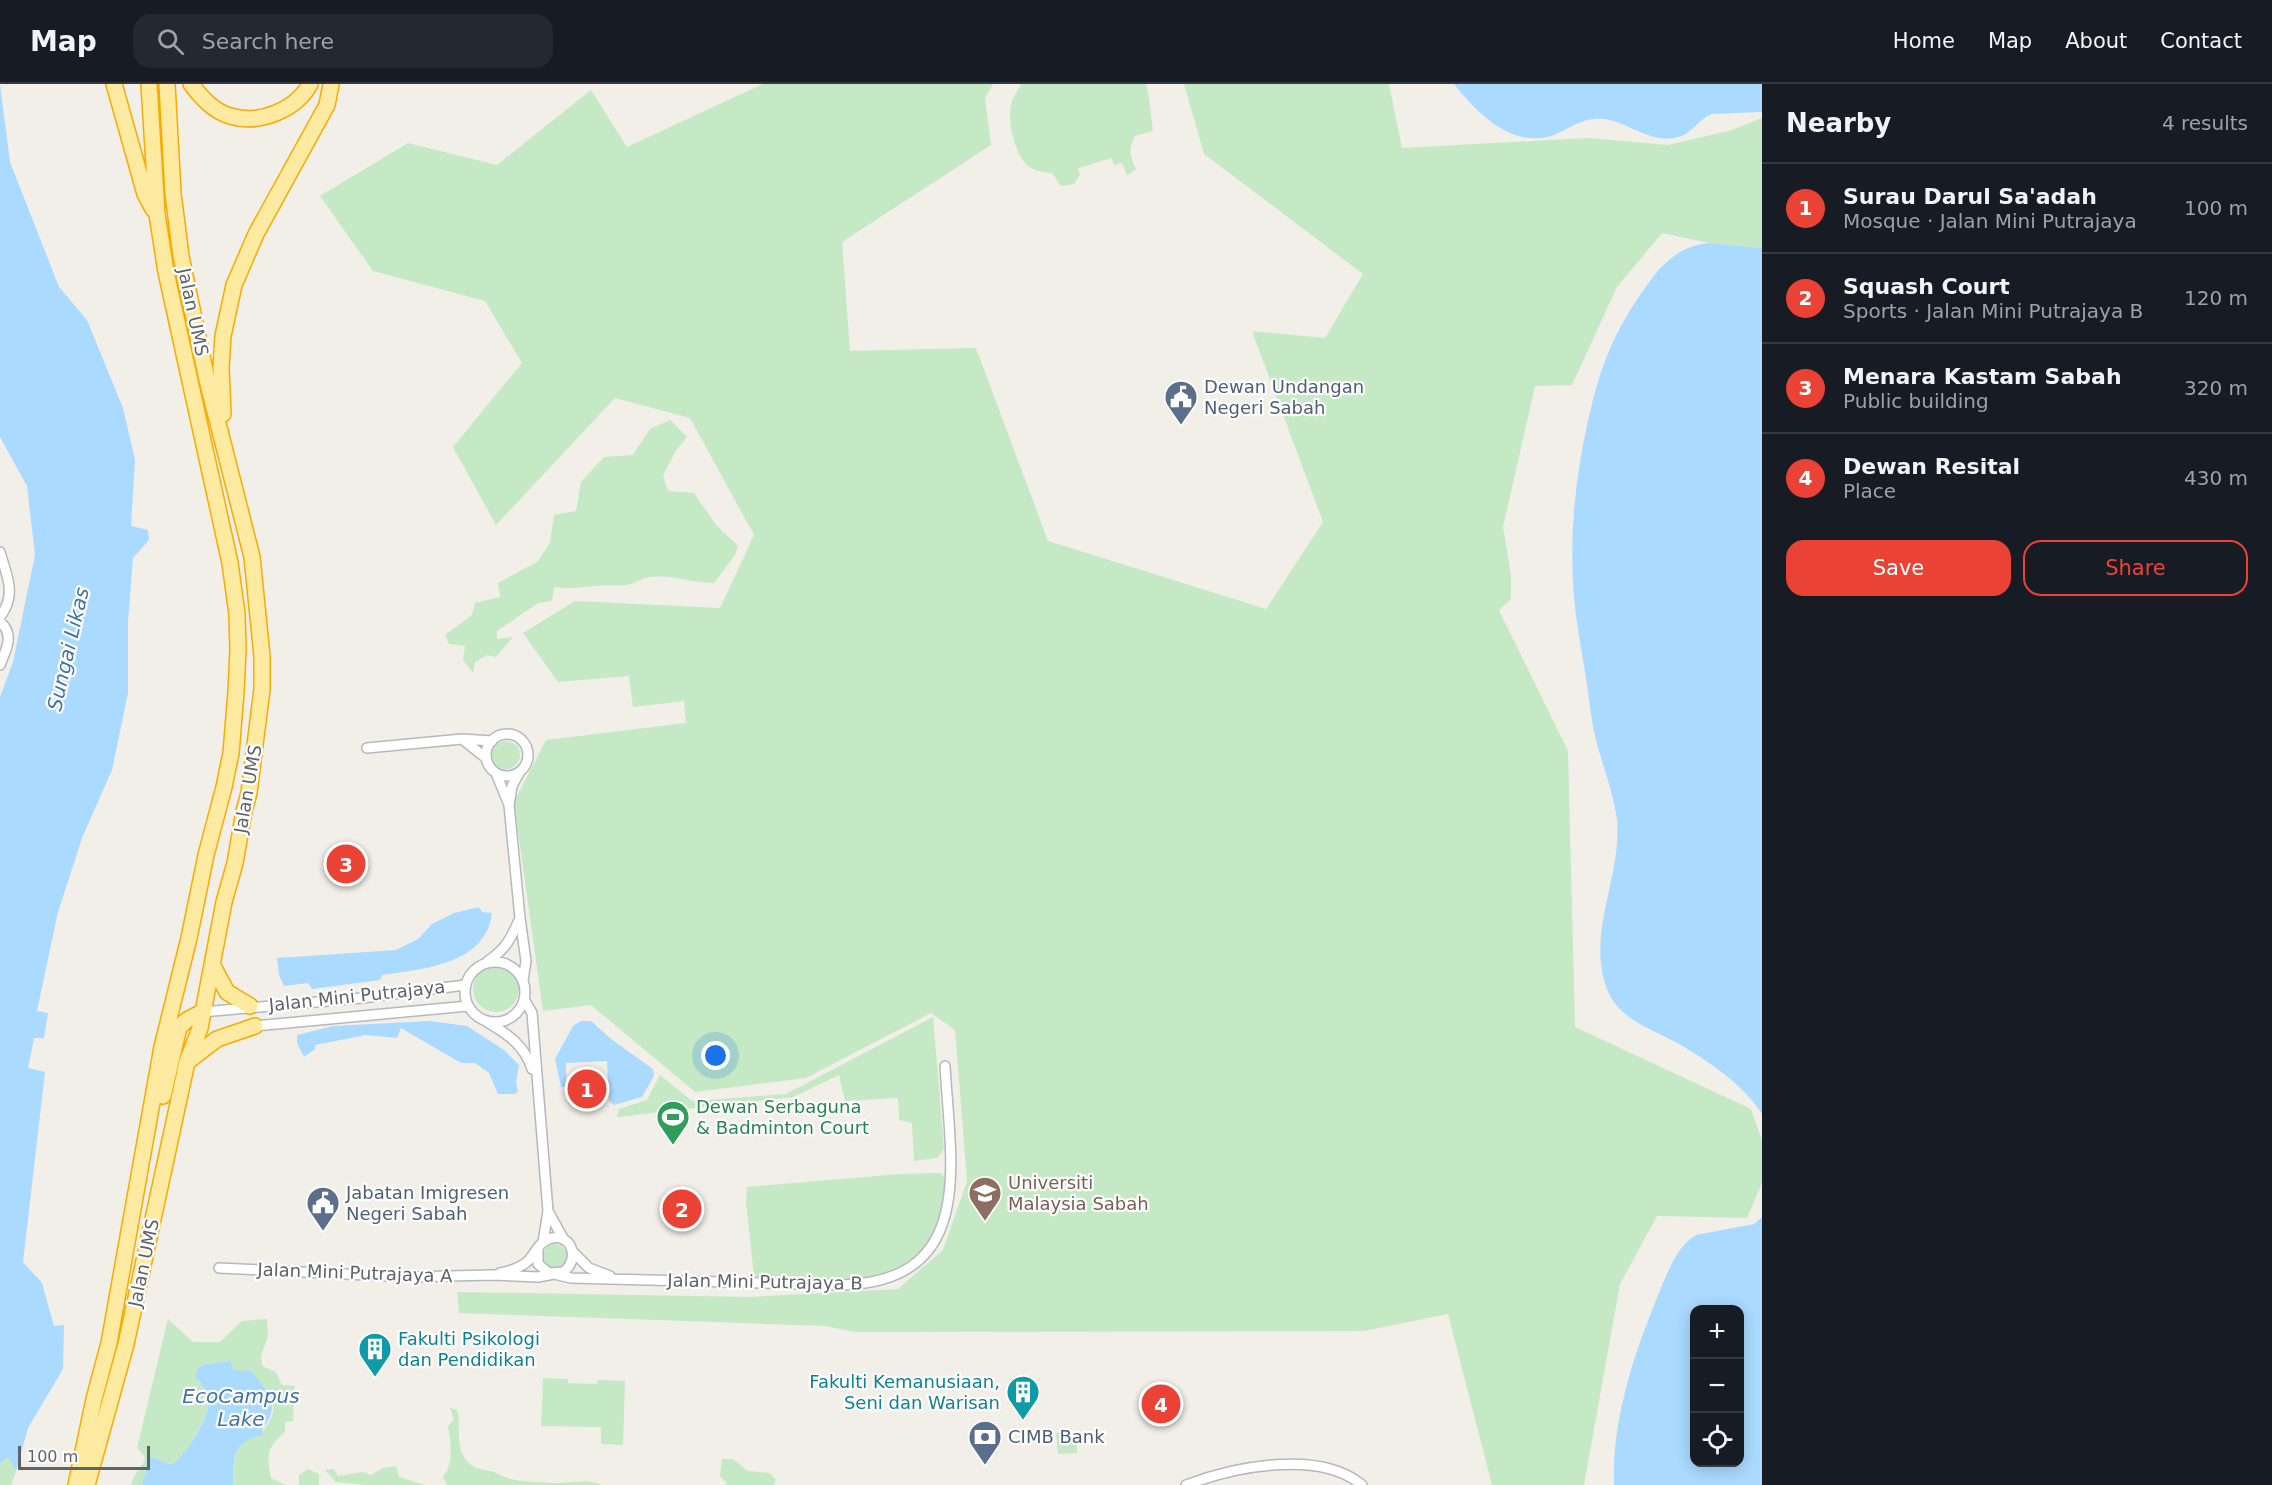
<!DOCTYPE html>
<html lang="en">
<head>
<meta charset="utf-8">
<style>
	:root { --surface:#171b24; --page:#242831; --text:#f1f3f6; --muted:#9ea1a6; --line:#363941; --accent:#ea4335 }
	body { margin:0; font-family:"DejaVu Sans",sans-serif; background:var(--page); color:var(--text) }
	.controls { position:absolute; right:18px; bottom:18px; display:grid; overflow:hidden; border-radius:12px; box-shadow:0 3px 15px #0003 }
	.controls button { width:54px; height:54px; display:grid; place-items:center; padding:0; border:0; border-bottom:2px solid var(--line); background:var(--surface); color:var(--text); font:30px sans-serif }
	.scale { position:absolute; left:18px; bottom:15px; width:132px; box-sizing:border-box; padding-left:6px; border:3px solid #5f6368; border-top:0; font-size:16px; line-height:21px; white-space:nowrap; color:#5f6368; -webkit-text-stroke:4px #fff; paint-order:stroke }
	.you { position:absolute; left:716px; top:972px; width:21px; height:21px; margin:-15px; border:4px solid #fff; border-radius:50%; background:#1a73e8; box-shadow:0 0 0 9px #1a73e833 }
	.badge { display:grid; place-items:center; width:39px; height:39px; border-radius:50%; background:var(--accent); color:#fff; font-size:20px; font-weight:700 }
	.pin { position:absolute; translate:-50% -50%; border:3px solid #fff; box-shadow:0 2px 6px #0006 }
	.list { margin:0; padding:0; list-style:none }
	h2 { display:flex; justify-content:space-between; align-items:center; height:78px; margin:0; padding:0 24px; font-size:26px }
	h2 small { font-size:20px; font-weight:400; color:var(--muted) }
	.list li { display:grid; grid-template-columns:39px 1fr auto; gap:18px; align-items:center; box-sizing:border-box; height:90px; padding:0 24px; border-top:2px solid var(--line) }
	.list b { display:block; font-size:22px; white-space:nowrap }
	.list p { margin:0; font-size:20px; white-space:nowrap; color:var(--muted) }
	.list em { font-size:20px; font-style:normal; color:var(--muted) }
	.actions { display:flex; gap:12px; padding:18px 24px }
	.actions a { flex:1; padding:14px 0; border:2px solid var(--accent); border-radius:18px; text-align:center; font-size:21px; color:var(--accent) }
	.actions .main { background:var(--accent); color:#fff }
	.icon { flex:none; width:33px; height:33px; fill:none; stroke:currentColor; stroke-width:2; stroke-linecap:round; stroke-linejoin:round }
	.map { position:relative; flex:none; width:1762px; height:1401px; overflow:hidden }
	header { display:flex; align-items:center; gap:36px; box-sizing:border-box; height:84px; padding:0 30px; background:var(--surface); border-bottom:2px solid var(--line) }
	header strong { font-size:28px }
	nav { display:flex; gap:33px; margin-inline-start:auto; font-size:21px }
	.search { width:420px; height:54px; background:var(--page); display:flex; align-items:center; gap:15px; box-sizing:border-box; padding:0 21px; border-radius:18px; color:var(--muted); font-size:22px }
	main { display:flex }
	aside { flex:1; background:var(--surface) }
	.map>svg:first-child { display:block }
	.green { fill:#c5e8c5 }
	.water { fill:#aadaff; fill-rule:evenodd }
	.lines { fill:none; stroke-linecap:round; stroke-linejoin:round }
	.minor-casing { stroke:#b5b8bc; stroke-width:12 }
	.trunk-casing { stroke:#f9ab00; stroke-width:18 }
	.minor { stroke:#fff; stroke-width:9 }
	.trunk { stroke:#feeaa1; stroke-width:15 }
	.labels { text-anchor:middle; stroke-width:4.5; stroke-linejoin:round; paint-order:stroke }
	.street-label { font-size:18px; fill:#5f6368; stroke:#fff }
	.service-label { font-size:18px; fill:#4e5e75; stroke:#fff; text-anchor:start }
	.leisure-label { font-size:18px; fill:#27864d; stroke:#fff; text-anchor:start }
	.education-label { font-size:18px; fill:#785e54; stroke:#fff; text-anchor:start }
	.culture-label { font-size:18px; fill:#0d838f; stroke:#fff; text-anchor:start }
	.water-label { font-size:20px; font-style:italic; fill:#4174aa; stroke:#fff }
</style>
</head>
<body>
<header>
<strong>Map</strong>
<div class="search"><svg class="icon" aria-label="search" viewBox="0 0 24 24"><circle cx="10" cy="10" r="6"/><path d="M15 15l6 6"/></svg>Search here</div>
<nav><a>Home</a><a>Map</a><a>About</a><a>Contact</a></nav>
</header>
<main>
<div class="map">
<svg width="1762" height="1401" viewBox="0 0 1762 1401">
	<rect width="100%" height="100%" fill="#f1efe8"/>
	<path class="green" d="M763,0H993L985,14L991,61L842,158L850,267L976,264L1048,457L1266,525L1323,438L1252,247L1325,254L1363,190L1204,70L1184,0H1389L1402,64L1588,54L1668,61L1732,46L1762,34V164L1709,159L1662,149L1617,203L1572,301L1535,302L1503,443L1511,491V515L1499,526L1568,667L1575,943L1751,1025L1762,1056V1099L1747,1134L1657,1132L1620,1200L1584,1401H1492L1448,1230L1364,1247L855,1248L825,1242L459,1229L457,1208L750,1213L898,1205L943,1166L967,1097L955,946L931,929L806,994L695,1008L591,921L543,927L514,718L546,656L686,639L684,617L633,623L629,592L558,598L523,549L575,517L720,524L754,451L690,334L615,314L496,441L453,363L522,279L485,217L373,187L320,112L408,59L497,81L591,6L627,63Z
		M1021,0H1146L1149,14L1153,47L1135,52C1128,66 1130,72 1136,86L1127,91L1122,79L1114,81L1112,74L1078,84L1080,91L1074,100L1061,102L1052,89C1046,88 1039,88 1033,85C1016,78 1007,39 1011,21C1012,14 1018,7 1021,0Z
		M670,336L687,353L677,365L663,391L668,407L694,409L716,441L738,462L735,471L714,499C690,499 669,489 645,494C639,496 633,500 627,501C617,502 605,501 595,502C579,503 570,506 554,503L552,517L538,519L497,547V555L513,553L496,573L487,571L475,578L473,589L463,576L465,562L449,560L445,551L472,531L475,519L500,513L498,499L537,478L550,459L554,431L576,427L581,398L604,373L633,371L650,345Z
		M492 671a14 14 0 1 1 28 0a14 14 0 1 1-28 0Z
		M473 905a23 23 0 1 1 46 0a23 23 0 1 1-46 0Z
		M933,933L944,1065L937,1074L914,1077L912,1039L899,1036L898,1014L845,1017L839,991L793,1013L617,1033L619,1025L647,1016L660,991L692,1017L786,1010Z
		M941,1089L947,1097C944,1110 943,1125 939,1138C928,1169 895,1196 862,1198C829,1201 794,1197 760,1197L754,1191L746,1118L747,1103L900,1090Z
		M543 1172a12 12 0 1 1 24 0a12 12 0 1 1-24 0Z
		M168,1235L193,1258H220L242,1237L267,1235L268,1252L261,1272L262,1282L276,1288L282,1301L295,1302L293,1337L285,1338V1348C267,1364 266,1370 271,1394L285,1401H233C233,1378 233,1355 260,1352C263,1345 270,1339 272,1332C279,1310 250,1291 233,1285L231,1277L206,1280L195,1294C202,1299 209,1309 209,1318C208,1333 185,1371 174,1380C163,1379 158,1373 147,1373L146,1391L142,1397L143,1401H131C134,1388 143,1384 145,1373L137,1364Z
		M543,1294L568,1295V1299L597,1300L598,1296L625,1297L623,1361L601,1360V1343L541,1342Z
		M450,1324L457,1326C461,1341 456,1356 463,1371C470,1385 481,1385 494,1388C498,1390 502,1392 507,1394C520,1398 539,1398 553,1399C570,1400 586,1394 602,1401H447L443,1393C454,1380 451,1358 448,1343L454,1335Z
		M1076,1348L1077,1369L1058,1370L1056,1349Z
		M996,1349L997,1370L978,1371L976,1351Z
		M8,1372L16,1387L11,1401H0V1379Z
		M722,1375H733L748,1387L770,1389L776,1396L774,1401H725L727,1399L720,1392Z
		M396,1382L399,1393L425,1401H367L336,1398L325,1386L334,1385L338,1392L363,1388L371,1391L383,1384Z
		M308,1385L319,1390V1401H299V1391Z"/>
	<path class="water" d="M0,0L10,78L59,203L87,236L123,324L135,376L131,442L148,446L149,456L133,474L128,538V609L112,686L82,754L58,828L37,927L48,929L44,954H34L28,984L45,988L23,1178L42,1199L54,1242L64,1241L63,1285L28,1344L16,1387L8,1373L0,1379V613L13,578L35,471L27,402L0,353Z
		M1454,0H1762V28L1712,30C1698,35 1692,50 1678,53C1648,62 1624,32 1594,35C1579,36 1565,47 1551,52C1511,64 1476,28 1454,0Z
		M1709,159L1762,164V1030C1744,1002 1715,982 1686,964C1659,947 1619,938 1607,905C1586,848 1622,794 1617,736C1613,704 1599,674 1593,643C1590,624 1588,606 1585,588C1581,563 1576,538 1574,513C1569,453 1575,395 1588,337C1598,292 1609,259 1634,220C1654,191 1670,163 1709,159Z
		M479,823L482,828L492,829C486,881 422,885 382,891L380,896L312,905L308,899L284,902L279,891L277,874L396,866L418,855L432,840L454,829Z
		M430,937L467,942L504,966L519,981L516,999L518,1008L514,1010H498L489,989L475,979H461L401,944L397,954L366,951L315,961V965L304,973L297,959V951L333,942Z
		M581,937H591L611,955L653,985L654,992L642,1013L614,1021L609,1017L607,977L566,979V1003H561L555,975L573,942Z
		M1762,1133V1401H1614C1612,1334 1634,1270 1659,1209C1668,1188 1676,1163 1696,1151L1754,1140ZM1694,1226H1740V1378H1694Z
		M231,1277L233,1285L241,1287L250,1286C267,1306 283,1321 262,1345L263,1351C233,1357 233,1373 233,1401H143L142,1397L146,1391L147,1373C159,1373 163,1379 173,1380C186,1371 208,1334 209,1318C209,1309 202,1299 195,1294L198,1284L206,1280Z"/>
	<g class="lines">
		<g class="minor-casing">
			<path id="minor" d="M0,468C7,493 17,510 0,533
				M0,538C15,550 6,566 0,581
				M486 671a21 21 0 1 1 42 0a21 21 0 1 1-42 0Z
				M462,655L486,674
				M367,664L462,655L492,657
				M496,689L509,721
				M519,689L512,702L509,721L520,834L526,877L523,896
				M488,877C507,864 511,854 520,834
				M465 908a30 30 0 1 1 60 0a30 30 0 1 1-60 0Z
				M524,915L532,929L548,1127L543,1158
				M202,928L362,914L465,901
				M487,938C508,950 525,962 532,985
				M255,942L468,922
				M549,1129L564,1156
				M573,1168L589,1184L610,1192
				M219,1184L408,1193L492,1191L538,1193L554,1190L571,1194L843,1201C978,1197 950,1076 945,982
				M500,1189C511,1187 521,1184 529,1176C536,1168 540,1156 552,1154C574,1150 579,1178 563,1188L549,1189L538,1180V1164
				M1186,1401C1234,1383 1319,1365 1362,1401"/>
		</g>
		<g class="trunk-casing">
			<path id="trunk" d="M114,0L145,110L153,125
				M191,0C201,13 213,27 230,32C259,41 296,26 310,0
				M223,330L221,284L223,252L234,201L256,150L327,21L331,0
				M213,882L227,908L250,922
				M187,978L217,955L255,942
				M163,1012L179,943L187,936L202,928
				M76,1401L94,1315L109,1259L162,963L189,854L206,771L224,703L231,669L236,608L238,566L237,530L230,479L166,188L157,130L149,0
				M87,1401L126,1260L187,978L200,944L224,818L235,779L244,727L249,709L262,605V572L252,473L207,296L181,172L173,109L167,0"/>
		</g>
		<use href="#minor" class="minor"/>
		<use href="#trunk" class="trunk"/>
	</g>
	<defs>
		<g id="civic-pin" transform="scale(1.725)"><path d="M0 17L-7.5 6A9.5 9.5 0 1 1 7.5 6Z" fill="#5c6f8a" stroke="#fff"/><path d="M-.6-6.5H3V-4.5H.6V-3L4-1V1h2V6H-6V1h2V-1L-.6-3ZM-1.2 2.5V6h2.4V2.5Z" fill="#fff"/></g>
		<g id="stadium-pin" transform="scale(1.725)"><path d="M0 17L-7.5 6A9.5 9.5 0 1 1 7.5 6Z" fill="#2e9e5b" stroke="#fff"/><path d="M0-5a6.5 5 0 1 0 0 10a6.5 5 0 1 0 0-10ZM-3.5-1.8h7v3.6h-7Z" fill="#fff"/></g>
		<g id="university-pin" transform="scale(1.725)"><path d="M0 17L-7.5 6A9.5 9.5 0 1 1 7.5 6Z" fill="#8d6e63" stroke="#fff"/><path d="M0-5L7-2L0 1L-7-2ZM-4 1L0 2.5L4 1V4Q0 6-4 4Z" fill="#fff"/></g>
		<g id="building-pin" transform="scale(1.725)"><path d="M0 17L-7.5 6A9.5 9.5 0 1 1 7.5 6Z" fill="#0f9aa8" stroke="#fff"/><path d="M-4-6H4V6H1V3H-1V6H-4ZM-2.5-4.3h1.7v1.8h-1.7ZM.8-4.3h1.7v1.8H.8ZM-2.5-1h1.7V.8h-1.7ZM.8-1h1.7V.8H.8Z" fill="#fff"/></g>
		<g id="bank-pin" transform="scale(1.725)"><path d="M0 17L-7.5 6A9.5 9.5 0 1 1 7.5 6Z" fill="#5c6f8a" stroke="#fff"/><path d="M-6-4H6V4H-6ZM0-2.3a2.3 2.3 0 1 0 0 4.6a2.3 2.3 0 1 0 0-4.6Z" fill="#fff"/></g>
	</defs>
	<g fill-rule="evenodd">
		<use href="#civic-pin" x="1181" y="313"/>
		<use href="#stadium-pin" x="673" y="1033"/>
		<use href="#university-pin" x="985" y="1109"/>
		<use href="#civic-pin" x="323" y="1119"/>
		<use href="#building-pin" x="375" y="1265"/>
		<use href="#building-pin" x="1023" y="1308"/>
		<use href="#bank-pin" x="985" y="1353"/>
	</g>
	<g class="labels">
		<g class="street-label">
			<text transform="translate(193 228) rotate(78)" y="6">Jalan UMS</text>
			<text transform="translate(248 705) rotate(-80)" y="6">Jalan UMS</text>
			<text transform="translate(357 912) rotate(-6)" y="6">Jalan Mini Putrajaya</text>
			<text transform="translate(144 1179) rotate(-78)" y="6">Jalan UMS</text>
			<text transform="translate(355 1189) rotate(2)" y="6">Jalan Mini Putrajaya A</text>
			<text transform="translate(765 1198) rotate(1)" y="6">Jalan Mini Putrajaya B</text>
		</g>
		<g class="service-label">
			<text x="1204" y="309">Dewan Undangan<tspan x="1204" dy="21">Negeri Sabah</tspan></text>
			<text x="346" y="1115">Jabatan Imigresen<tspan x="346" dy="21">Negeri Sabah</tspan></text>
			<text x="1008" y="1359">CIMB Bank</text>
		</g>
		<g class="leisure-label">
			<text x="696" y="1029">Dewan Serbaguna<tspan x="696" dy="21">&amp; Badminton Court</tspan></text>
		</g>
		<g class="education-label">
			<text x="1008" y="1105">Universiti<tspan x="1008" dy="21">Malaysia Sabah</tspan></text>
		</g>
		<g class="culture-label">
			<text x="398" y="1261">Fakulti Psikologi<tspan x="398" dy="21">dan Pendidikan</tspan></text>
			<text x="1000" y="1304" text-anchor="end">Fakulti Kemanusiaan,<tspan x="1000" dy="21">Seni dan Warisan</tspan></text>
		</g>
		<g class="water-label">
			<text transform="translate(68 565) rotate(-77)" y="7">Sungai Likas</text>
			<text x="241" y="1319">EcoCampus<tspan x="241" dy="23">Lake</tspan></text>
		</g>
	</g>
</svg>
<div class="controls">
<button>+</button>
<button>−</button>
<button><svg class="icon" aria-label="locate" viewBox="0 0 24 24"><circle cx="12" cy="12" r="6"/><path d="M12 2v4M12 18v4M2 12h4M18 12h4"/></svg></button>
</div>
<div class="scale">100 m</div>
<div class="you"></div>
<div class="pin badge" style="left:587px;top:1005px">1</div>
<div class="pin badge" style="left:682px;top:1125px">2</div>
<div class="pin badge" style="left:346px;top:780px">3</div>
<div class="pin badge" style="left:1161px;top:1320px">4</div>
</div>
<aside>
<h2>Nearby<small>4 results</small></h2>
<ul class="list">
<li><span class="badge">1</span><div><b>Surau Darul Sa'adah</b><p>Mosque · Jalan Mini Putrajaya</p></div><em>100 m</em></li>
<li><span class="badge">2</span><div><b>Squash Court</b><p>Sports · Jalan Mini Putrajaya B</p></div><em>120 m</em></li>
<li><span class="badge">3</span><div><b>Menara Kastam Sabah</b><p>Public building</p></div><em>320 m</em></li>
<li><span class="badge">4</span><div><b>Dewan Resital</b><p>Place</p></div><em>430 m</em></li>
</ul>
<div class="actions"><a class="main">Save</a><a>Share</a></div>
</aside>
</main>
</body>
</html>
